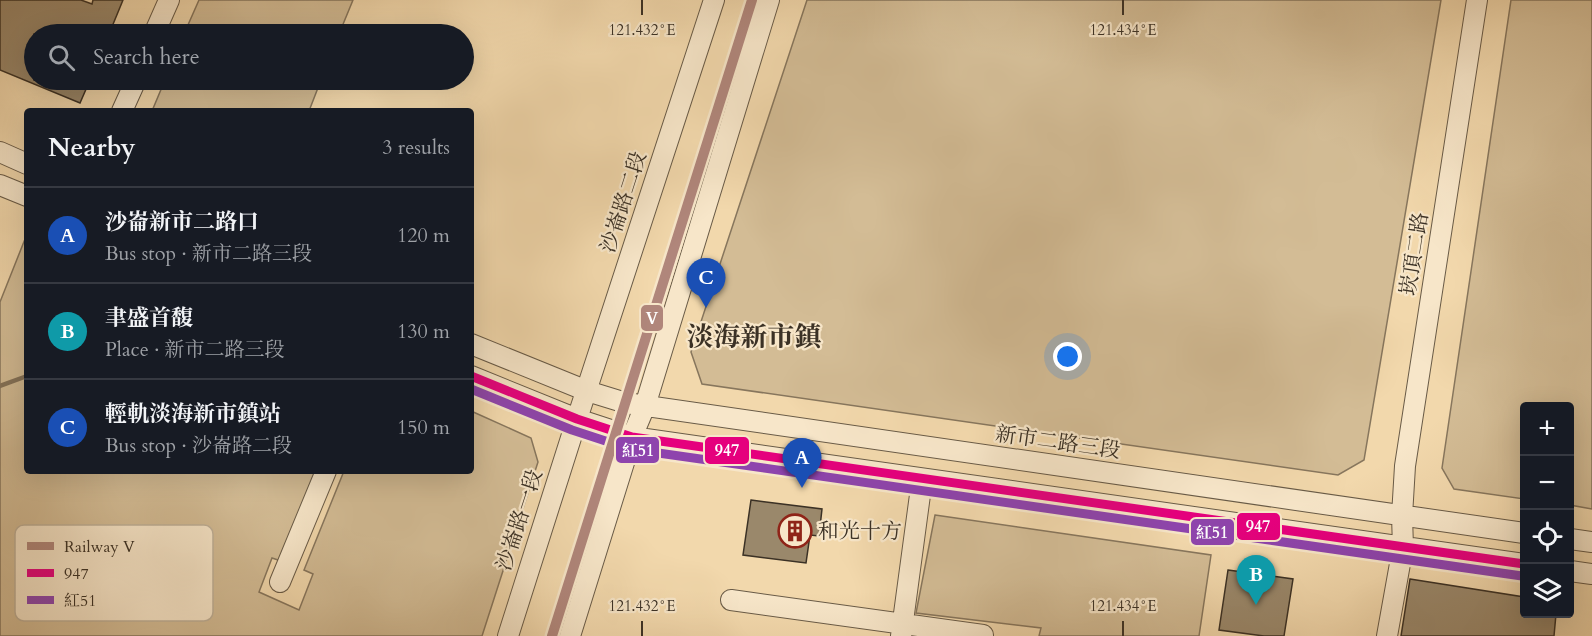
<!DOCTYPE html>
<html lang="en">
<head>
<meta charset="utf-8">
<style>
	:root { --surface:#171b24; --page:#242831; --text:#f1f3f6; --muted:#9ea1a6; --line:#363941; --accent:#c59692 }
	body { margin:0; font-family:Cardo,"Noto Serif TC",serif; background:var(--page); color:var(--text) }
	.controls { position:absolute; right:18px; bottom:18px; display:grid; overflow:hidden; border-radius:6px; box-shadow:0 6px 24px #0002 }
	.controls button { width:54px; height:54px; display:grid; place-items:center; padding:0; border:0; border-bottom:2px solid var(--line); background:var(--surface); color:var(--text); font:30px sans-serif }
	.you { position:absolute; left:1068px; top:357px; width:21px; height:21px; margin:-15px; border:4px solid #fff; border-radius:50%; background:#1a73e8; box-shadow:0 0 0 9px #1a73e833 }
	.badge { display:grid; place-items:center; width:39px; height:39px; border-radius:50%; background:var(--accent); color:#fff; font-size:20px; font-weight:700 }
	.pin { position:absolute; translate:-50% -50px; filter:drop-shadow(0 2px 3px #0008) }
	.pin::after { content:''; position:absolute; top:32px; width:21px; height:18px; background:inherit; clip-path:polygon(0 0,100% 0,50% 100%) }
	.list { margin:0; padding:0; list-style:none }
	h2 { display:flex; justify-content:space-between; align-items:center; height:78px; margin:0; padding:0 24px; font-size:26px }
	h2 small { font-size:20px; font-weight:400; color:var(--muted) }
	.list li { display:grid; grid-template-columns:39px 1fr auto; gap:18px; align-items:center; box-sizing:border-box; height:96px; padding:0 24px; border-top:2px solid var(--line) }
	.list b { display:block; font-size:22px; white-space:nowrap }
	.list p { margin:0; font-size:20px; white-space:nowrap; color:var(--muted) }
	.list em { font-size:20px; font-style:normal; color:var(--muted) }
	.icon { flex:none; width:33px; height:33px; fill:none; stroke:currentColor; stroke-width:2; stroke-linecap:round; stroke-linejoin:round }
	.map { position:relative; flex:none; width:1592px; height:636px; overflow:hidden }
	.search { position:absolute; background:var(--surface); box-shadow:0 6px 24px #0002; left:24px; top:24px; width:450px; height:66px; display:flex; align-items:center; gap:15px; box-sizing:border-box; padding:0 21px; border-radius:33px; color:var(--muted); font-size:22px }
	.panel { position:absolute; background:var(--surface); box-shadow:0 6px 24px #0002; left:24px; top:108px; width:450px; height:366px; border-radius:6px }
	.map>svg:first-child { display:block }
	.green { fill:#d3bc95; stroke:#87765d; stroke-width:1.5 }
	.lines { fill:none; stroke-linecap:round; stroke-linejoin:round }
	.stream { stroke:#84735a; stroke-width:4.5 }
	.building { fill:#9a886b; stroke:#3b3125; stroke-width:1.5 }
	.minor-casing { stroke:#695b47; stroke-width:22 }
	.minor { stroke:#f7e6c9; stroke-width:20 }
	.bus-1-casing { stroke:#f7e6c9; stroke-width:14 }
	.bus-2-casing { stroke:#f7e6c9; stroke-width:14 }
	.bus-1 { stroke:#e5007d; stroke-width:9 }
	.bus-2 { stroke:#8e44ad; stroke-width:9 }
	.rail-1-casing { stroke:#f7e6c9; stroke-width:15 }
	.rail-1 { stroke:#b0867b; stroke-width:10 }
	.ticks { fill:none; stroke:#3b3125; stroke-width:2 }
	.labels { text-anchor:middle; stroke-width:4.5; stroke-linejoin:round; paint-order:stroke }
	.street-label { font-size:21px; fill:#3b3125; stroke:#f7e6c9 }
	.poi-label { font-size:21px; fill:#3b3125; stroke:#f7e6c9; text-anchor:start }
	.district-label { font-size:27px; font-weight:bold; fill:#3b3125; stroke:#f7e6c9 }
	.key { fill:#f7e6c9; stroke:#bfb098; stroke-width:1.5 }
	.key-label { font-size:16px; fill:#3b3125 }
	.ticks-label { font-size:15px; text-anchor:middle; fill:#3b3125; stroke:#f7e6c9; stroke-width:4.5; stroke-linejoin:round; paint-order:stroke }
	.line-badge { stroke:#f7e6c9; stroke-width:2 }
	.badge-label { font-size:16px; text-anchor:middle; font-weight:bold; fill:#fff }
</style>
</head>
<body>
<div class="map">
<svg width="1592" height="636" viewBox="0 0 1592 636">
	<rect width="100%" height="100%" fill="#f2d8ac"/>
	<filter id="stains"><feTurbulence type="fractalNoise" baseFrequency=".00333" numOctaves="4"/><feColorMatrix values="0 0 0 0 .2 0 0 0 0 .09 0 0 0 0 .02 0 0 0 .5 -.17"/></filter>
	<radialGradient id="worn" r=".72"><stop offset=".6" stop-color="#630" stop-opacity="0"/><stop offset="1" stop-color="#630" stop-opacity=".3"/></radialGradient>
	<path class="green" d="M199,0H353L339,34H184Z
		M807,0H1441L1364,460L1338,475L702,384L691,352Z
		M1511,0H1592V509L1570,505V406H1524V499L1454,489L1442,468Z
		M165,80H321L309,111H152Z
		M27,234V471H317L281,561L272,558L259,592L299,610L313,574L304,570L344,471H471V411L531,438L538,462L482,636H0V302Z
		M935,515L1211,555L1199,636H1039L1041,628L916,613Z"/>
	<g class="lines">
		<path class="stream" d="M0,386L27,376"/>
	</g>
	<path class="building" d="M0,0H81L92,4L93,0H123L109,34H34V80H90L80,103L0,70Z
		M751,500L822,509L819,536L810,535L806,563L743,555Z
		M1228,570L1293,579L1284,636H1264L1219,630Z
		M1410,579L1524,597V614H1556L1554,636H1401Z"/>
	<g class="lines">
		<g class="minor-casing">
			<path id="minor" d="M154,34L169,0
				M122,111L136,80
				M0,152L27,164
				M0,185L27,196
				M471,344L587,391L626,403L1524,533
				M471,376L577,419L632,437L1524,564
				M1570,539L1592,542
				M1570,571L1592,574
				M280,582L326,471
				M731,600L983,635
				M508,636L577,419L714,0
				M570,636L632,437L645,406L769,0
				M901,636L922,480
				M1387,636L1403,547L1402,516L1405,466L1477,0"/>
		</g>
		<use href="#minor" class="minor"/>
		<g class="bus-1-casing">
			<path id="bus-1" d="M471,376L577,419L632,437L1524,564"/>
		</g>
		<g class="bus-2-casing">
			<path id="bus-2" d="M471,389L572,430L630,449L1522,576"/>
		</g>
		<use href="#bus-1" class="bus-1"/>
		<use href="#bus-2" class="bus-2"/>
		<g class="rail-1-casing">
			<path id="rail-1" d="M552,636C620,424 684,212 752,0"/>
		</g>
		<use href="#rail-1" class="rail-1"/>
	</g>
	<path class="ticks" d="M642,0V15M1123,0V15M642,621V636M1123,621V636"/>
	<defs>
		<g id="building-ring" transform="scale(1.725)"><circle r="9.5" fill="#f7e6c9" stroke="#8f2418" stroke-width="1.5"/><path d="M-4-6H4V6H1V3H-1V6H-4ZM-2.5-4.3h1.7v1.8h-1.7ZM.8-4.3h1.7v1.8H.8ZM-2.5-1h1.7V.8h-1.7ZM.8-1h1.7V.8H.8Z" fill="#8f2418"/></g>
	</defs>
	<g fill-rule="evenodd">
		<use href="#building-ring" x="795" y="531"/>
	</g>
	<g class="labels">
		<g class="street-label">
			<text transform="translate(623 202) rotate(-72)" y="7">沙崙路二段</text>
			<text transform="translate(1414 254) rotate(-81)" y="7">崁頂二路</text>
			<text transform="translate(1058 442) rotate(8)" y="7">新市二路三段</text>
			<text transform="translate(519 520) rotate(-72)" y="7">沙崙路一段</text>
		</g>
		<g class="poi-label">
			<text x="818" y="538">和光十方</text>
		</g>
		<g class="district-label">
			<text x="754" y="346">淡海新市鎮</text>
		</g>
	</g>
	<rect x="15" y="525" width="198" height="96" rx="9" class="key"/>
	<rect x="27" y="542" width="27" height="8" fill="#b0867b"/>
	<rect x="27" y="569" width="27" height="8" fill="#e5007d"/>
	<rect x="27" y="596" width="27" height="8" fill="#8e44ad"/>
	<g class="key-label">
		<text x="64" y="552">Railway V</text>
		<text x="64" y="579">947</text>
		<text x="64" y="606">紅51</text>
	</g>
	<g class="ticks-label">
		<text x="642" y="35">121.432°E</text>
		<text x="1123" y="35">121.434°E</text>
		<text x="642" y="611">121.432°E</text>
		<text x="1123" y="611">121.434°E</text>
	</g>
	<g class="line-badge">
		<rect x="640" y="304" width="24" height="28" rx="6" fill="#b0867b"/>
		<rect x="615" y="436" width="45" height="28" rx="6" fill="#8e44ad"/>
		<rect x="704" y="436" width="46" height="29" rx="6" fill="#e5007d"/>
		<rect x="1236" y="512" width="45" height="29" rx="6" fill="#e5007d"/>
		<rect x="1190" y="518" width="45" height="28" rx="6" fill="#8e44ad"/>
	</g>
	<g class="badge-label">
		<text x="652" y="324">V</text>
		<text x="638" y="456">紅51</text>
		<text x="727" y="456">947</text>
		<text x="1258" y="532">947</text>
		<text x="1212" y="538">紅51</text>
	</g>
	<rect width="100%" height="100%" filter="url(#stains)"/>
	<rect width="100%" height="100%" fill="url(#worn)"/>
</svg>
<div class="controls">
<button>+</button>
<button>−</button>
<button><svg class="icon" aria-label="locate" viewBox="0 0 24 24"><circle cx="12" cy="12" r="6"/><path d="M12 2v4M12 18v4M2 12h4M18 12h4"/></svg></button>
<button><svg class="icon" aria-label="layers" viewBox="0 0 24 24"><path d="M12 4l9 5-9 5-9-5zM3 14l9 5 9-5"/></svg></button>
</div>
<div class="you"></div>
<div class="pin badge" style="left:802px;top:488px;background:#1a4fb4">A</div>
<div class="pin badge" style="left:1256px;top:605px;background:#0f9aa8">B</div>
<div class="pin badge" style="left:706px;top:308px;background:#1a4fb4">C</div>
<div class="search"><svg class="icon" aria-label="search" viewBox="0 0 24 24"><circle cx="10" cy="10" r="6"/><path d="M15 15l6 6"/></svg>Search here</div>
<section class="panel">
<h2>Nearby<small>3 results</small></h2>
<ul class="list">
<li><span class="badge" style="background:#1a4fb4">A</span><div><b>沙崙新市二路口</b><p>Bus stop · 新市二路三段</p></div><em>120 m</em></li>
<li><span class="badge" style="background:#0f9aa8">B</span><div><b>聿盛首馥</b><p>Place · 新市二路三段</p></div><em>130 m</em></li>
<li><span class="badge" style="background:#1a4fb4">C</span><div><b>輕軌淡海新市鎮站</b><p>Bus stop · 沙崙路二段</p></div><em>150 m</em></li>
</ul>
</section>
</div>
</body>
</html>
